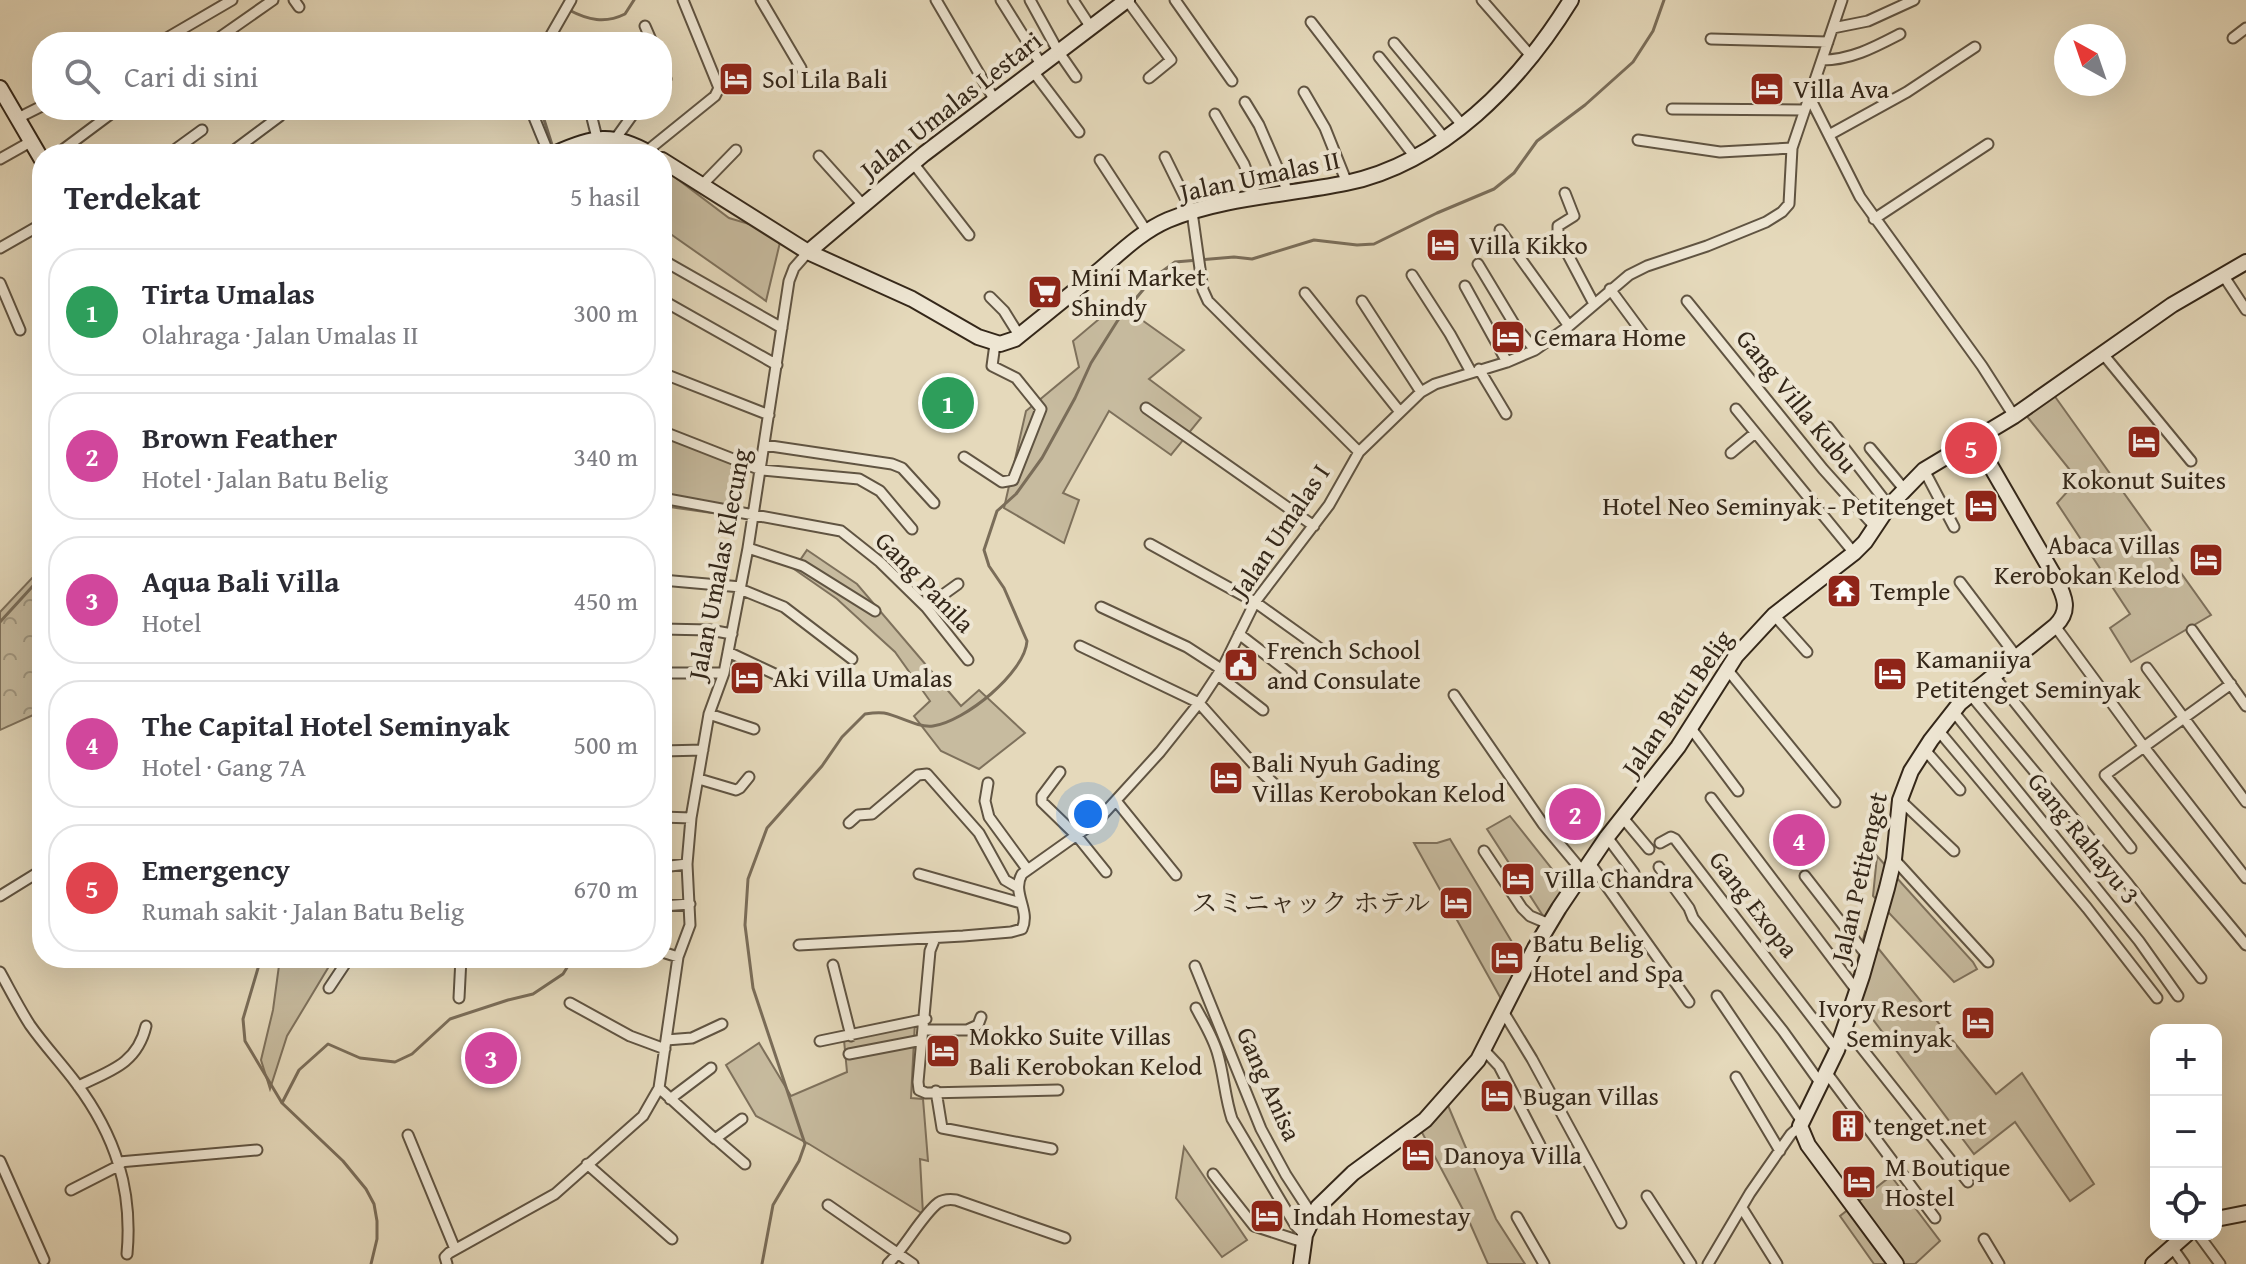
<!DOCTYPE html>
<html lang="id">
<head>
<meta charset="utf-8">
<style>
	:root { --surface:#fff; --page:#f2f2f3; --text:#2b2b33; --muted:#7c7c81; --line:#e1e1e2; --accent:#0f766e }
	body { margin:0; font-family:"Gentium Book Plus","Noto Serif JP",serif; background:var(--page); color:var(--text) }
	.controls { position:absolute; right:24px; bottom:24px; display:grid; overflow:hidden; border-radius:16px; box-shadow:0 8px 32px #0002 }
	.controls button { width:72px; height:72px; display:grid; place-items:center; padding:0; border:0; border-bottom:2px solid var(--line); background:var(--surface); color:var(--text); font:40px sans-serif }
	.compass { position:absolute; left:2054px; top:24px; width:72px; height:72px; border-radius:50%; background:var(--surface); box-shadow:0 8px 32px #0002; rotate:320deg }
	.you { position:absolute; left:1088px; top:814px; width:28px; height:28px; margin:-20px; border:6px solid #fff; border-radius:50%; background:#1a73e8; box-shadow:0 0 0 12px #1a73e833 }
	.badge { display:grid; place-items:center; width:52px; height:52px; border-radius:50%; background:var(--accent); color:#fff; font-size:26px; font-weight:700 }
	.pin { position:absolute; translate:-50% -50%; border:4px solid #fff; box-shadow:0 2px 8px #0006 }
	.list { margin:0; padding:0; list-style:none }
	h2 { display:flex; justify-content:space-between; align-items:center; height:104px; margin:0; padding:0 32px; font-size:34px }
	h2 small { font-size:26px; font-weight:400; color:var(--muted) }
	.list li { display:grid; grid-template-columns:52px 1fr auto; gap:24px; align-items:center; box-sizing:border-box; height:128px; margin:0 16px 16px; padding:0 16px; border:2px solid var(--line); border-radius:32px }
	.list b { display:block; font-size:30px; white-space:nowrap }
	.list p { margin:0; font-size:26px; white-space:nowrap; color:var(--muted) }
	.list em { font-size:26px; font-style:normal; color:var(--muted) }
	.icon { flex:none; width:44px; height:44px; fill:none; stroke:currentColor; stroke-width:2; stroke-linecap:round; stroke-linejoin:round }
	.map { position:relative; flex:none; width:2246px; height:1264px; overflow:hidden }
	.search { position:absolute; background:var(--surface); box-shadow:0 8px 32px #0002; left:32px; top:32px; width:640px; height:88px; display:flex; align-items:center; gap:20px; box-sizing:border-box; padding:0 28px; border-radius:32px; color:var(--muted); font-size:30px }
	.panel { position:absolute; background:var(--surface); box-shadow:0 8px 32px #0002; left:32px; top:144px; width:640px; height:824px; border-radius:32px }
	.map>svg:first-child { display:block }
	.green { fill:#c7bb9f; stroke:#7e715c; stroke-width:2 }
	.forest { fill:url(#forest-crowns); stroke:#7e715c; stroke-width:2 }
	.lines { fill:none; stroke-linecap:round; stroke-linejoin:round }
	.stream { stroke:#7a6d59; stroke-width:3 }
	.street-casing { stroke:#605442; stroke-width:13 }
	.secondary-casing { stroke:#342719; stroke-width:18 }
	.street { stroke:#eee6d3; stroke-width:9 }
	.secondary { stroke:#eee6d3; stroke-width:14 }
	.labels { text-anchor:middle; stroke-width:8; stroke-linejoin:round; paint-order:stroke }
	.poi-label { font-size:26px; fill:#342719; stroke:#eee6d3; text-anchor:start }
	.street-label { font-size:26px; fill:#342719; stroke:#eee6d3 }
</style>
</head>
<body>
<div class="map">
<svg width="2246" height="1264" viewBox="0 0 2246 1264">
	<defs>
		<pattern id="forest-crowns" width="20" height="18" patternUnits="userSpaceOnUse" patternTransform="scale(2)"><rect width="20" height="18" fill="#c7bb9f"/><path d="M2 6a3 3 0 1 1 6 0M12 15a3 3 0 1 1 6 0" fill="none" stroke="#a29881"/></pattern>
	</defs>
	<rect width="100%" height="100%" fill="#e5d9bb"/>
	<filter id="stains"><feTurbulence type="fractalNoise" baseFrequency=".0025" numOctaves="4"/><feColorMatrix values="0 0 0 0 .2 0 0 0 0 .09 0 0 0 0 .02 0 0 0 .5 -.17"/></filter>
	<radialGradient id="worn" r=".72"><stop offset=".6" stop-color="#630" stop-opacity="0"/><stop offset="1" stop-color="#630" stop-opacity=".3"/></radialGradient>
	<path class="green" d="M662,171L672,175L729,218L782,234L766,301L662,228Z
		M1118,303L1184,350L1149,379L1201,418L1171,455L1109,411L1063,493L1079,500L1064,543L1004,508L1026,411L1079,367L1073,341Z
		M2051,391L2211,615L2131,662L2110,628L2130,614L2057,503L2078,480L2021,409Z
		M662,437L734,459V516L662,506Z
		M807,550L857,584L961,706L979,690L1025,733L979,769L941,751L914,716L930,701L895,652L837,599L794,569Z
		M1510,816L1560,879L1567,885L1547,922L1487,829Z
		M1450,839L1524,962L1505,1006L1414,843H1437Z
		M1877,856L1973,962L1977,969L1954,982L1873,896Z
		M1865,932L1996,1094L2022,1073L2094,1184L2070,1201L2015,1122L1974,1154L1850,989Z
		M280,958H334L287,1036L270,1089L261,1060L273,1010Z
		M915,1021L911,1098L923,1099L928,1161L920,1159L923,1214L809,1144L756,1116L726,1065L759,1043L791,1096L847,1072L844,1040Z
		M1444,1096L1496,1219L1525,1264H1488L1469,1221L1418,1125Z
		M1184,1147L1247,1240L1222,1257L1176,1198Z
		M1891,1176L1940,1241L1915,1264H1874L1840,1216Z"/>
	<path class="forest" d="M42,573V711L0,730V612L32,578Z"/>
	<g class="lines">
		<path class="stream" d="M569,10C588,20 605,24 625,14L634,0
			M541,110L553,148
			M0,622L42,576
			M261,958L243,1019L245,1041L282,1103L343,1161L366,1189L374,1204L377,1221V1239L371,1264
			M282,1103L299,1070L328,1044L360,1058L395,1062L412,1054L450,1019L508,1000L533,994L563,974L573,958
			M762,1264L773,1205L799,1161L805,1144L753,988L745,925L748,879L767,828L822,766L842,737L865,714C871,713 878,712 884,713C900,716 917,728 933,726C964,722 1025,673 1027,641L1004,588L989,566L984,550L997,511L1016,494L1042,458L1075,398L1091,363L1118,320L1152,279L1175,262L1234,257L1252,259L1314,240L1357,245L1374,244L1437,213L1494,189L1514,173L1537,141L1585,105L1633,62L1653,31L1664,0"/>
		<g class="street-casing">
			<path id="street" d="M294,0L299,7
				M761,0L801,68
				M936,0L994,99
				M1001,0L1041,64
				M1030,0L1058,51L1076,77
				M1073,0L1090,26
				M1127,0L1171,60L1149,78
				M1175,0L1232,81
				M1482,0L1531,56
				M1311,22L1415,157
				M645,26L652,42
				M1833,28L1868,21L1914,0
				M2233,38L2246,28
				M1711,39L1828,42
				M160,42L232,0
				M213,42L273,0
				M547,42L571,0
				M1394,43L1463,126
				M1379,57L1445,139
				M1822,60C1851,60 1875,47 1900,34
				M662,67L666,79L662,85
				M1032,70L1079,132
				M1304,92L1325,128L1347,183
				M1809,96L1860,197L1982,366L2014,416
				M1245,102L1259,125L1288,192
				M1672,109L1804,110
				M531,110L549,154
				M590,110L597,138
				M1215,114L1244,164L1257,198
				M18,118L42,106
				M1829,135L1907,92L1975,47
				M616,138L636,110
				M1638,140L1720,152L1792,148
				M647,151L715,96L719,88L683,0
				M57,154L116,110
				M169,154L202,130
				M229,154L280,116
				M819,156L863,205
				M1165,157L1192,212L1203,290L1208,301L1359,452
				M0,159L32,141
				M1100,160L1147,232
				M913,163L969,235
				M701,186L736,150
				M1565,193L1574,216L1558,226V236L1594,304
				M1874,219L1988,144
				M1500,230L1569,326
				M0,248L42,224
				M666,262L782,328
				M1478,264L1516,327L1535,350
				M1412,275L1450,334L1471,372
				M2223,275L2246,310
				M0,283L20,330
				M1465,286L1507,362
				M1610,289L1647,339
				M1305,293L1400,412
				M990,297L1004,311L1019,335
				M662,300L777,365
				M1362,301L1421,392
				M1687,301L1823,469L1875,527
				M2103,354L2191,461
				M1479,369L1506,414
				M662,373L769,415
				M1146,408L1314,526
				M1736,409L1854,553
				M1828,427L1889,506
				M664,432L761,470L859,479L880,491L912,529
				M764,445L892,464L902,468L934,503
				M1870,448L1904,489
				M1731,453L1755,433
				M964,457L1002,482L1013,480L1041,409L1016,378L992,366L995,344
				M1924,470L1954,527
				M662,498L841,531L880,562L926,607L968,660
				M1150,544L1255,602L1329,655
				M748,548L803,566L875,611
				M662,580L741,587
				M1960,582L2016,656
				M740,589L784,607L852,659
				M926,607L958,584
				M1101,607L1187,647L1221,669
				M1774,615L1807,652
				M2055,626L2144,747L2246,878
				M662,629L710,630L732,634
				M2192,630L2246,706
				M1239,634L1292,675
				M1080,646L1199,703L1256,767L1283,792
				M728,652L779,676
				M2147,668L2246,802
				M1727,669L1835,802
				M662,673H724
				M1218,675L1263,710
				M1993,675L2131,848
				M2231,684L2105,775L2246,945
				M1970,694L2128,884L2201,978
				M1454,695L1543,824L1583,872
				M1953,711L2139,941L2178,996
				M709,714L754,729
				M1690,727L1738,791
				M1938,730L2087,908L2157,998
				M1925,750L1960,790
				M662,751L703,750
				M1060,772L1042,796V802L1077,836L1106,872
				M699,779L736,790L740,788L749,777
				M988,783L985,801L989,817L1027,869
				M1711,798L1857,991
				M1900,800L1954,851
				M1117,802L1176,875
				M662,817L691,818
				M1623,818L1649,849
				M849,823L858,815L872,814L918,775L927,774L979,833L1005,880L1017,887
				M1607,837L1634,873
				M1660,843L1671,837L1675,839L1837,1050
				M1484,851L1522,908L1530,916L1549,924
				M1894,859L1988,962
				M1590,863L1689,1002
				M662,867L687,864
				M1659,867L1689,908L1693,918L1783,1031L1821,1084
				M919,874L1021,903
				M1805,876L1868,957
				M0,896L42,870
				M662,906L690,904
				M935,938L930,951L918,1082L919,1090L926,1093L1058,1090
				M799,945L963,936L1011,932L1022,929C1031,910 1011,893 1022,874L1098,820L1160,752L1199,703L1224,665L1255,602L1329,505L1359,452L1421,392L1435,384L1507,362L1535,350L1569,326L1629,275L1647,266L1707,246L1766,222L1782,212L1789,204L1792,148L1842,0
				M662,952L678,957
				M833,965L851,1036
				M1195,966L1261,1129L1286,1175L1312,1215
				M0,972C10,990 19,1008 30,1025C44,1045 61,1063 76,1083C115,1135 133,1189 127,1254
				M329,988L349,958
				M1717,996L1801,1120
				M459,998L461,958
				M570,1003L630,1036L665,1049
				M1196,1008C1204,1023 1214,1039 1218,1055C1224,1076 1225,1098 1232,1119L1295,1225L1305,1235
				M1504,1013L1532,1059L1621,1223
				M1845,1027L1968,1182
				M923,1030H967L978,1025L981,1017
				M666,1040L692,1038L722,1024
				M820,1041L926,1019
				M1484,1050L1499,1066L1540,1145
				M849,1054L922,1040
				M1826,1072L1935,1218
				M1736,1077L1780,1151
				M78,1086C110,1071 137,1064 146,1026
				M659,1088L715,1139L742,1119
				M936,1091L942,1128L1052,1149
				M670,1099L711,1068
				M408,1135L455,1249
				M716,1139L745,1164
				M0,1161L44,1260
				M119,1162L257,1150
				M587,1164L672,1239
				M1213,1174L1254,1226L1303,1242
				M71,1190L120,1165
				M1647,1196L1691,1264
				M828,1205L913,1264
				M1742,1208L1777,1264
				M1517,1217L1544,1264
				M2198,1234L2220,1264
				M1984,1239L1999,1264
				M2172,1247L2184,1264
				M447,1264L445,1257L449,1253L555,1194L643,1116L659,1088L678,957L690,925L687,864L691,818L709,714L724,673L748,548L789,281L794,268L808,252
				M888,1264C905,1248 922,1215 938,1203C944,1199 949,1199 956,1200L1065,1238
				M1708,1264L1750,1193L1791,1134L1800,1126"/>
		</g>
		<g class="secondary-casing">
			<path id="secondary" d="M0,88L42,160
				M554,154C593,136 613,132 651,154
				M662,160L808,252L912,299L978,337L1000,344L1015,339C1042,317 1069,296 1095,274C1118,255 1140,232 1168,220C1224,197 1287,195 1346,183C1443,163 1521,81 1571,0
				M808,252L924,154L1127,0
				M2216,1219L2246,1213
				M1301,1264L1305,1235L1318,1207L1353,1173L1425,1120L1478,1060L1535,948L1559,908L1607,837L1678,747L1736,656L1774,615L1854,553L1865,542L1889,506L1924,470L2014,416L2172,305L2246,262
				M1896,1264L1808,1145L1800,1126L1837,1050L1862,976L1887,888L1894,859L1900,800L1911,771L1931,740L1960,703L2055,626C2071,611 2065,597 2056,579L1975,439
				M2153,1264L2187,1234"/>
		</g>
		<use href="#street" class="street"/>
		<use href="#secondary" class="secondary"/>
	</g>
	<defs>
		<g id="hotel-square" transform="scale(1.8)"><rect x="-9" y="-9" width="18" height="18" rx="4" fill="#8f2418" stroke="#eee6d3"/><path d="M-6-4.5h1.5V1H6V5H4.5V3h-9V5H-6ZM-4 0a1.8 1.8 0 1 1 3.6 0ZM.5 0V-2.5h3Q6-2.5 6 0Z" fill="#fff"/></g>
		<g id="supermarket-square" transform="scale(1.8)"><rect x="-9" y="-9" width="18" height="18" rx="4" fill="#8f2418" stroke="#eee6d3"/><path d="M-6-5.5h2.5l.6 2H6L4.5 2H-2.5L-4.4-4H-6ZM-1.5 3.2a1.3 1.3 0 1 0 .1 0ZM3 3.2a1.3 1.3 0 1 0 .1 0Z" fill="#fff"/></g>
		<g id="temple-square" transform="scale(1.8)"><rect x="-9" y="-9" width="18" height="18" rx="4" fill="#8f2418" stroke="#eee6d3"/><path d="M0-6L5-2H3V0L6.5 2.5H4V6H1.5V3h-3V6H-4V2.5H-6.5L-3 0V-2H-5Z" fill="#fff"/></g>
		<g id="civic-square" transform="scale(1.8)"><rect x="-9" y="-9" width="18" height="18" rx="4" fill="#8f2418" stroke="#eee6d3"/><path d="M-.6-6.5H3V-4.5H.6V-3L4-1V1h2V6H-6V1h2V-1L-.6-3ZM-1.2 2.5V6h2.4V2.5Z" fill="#fff"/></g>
		<g id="building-square" transform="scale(1.8)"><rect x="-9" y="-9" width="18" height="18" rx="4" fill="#8f2418" stroke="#eee6d3"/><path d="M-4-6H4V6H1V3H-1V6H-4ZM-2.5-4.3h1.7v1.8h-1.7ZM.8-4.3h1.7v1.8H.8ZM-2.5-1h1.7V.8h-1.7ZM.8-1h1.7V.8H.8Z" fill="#fff"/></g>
	</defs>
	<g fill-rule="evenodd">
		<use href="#hotel-square" x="736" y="79"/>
		<use href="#hotel-square" x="1767" y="89"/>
		<use href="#hotel-square" x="1443" y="245"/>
		<use href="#supermarket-square" x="1045" y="292"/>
		<use href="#hotel-square" x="1508" y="337"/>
		<use href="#hotel-square" x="2144" y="442"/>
		<use href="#hotel-square" x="1981" y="506"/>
		<use href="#hotel-square" x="2206" y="560"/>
		<use href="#temple-square" x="1844" y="591"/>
		<use href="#civic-square" x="1241" y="665"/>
		<use href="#hotel-square" x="1890" y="674"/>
		<use href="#hotel-square" x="747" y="678"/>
		<use href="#hotel-square" x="1226" y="778"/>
		<use href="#hotel-square" x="1518" y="879"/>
		<use href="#hotel-square" x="1456" y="903"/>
		<use href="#hotel-square" x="1507" y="958"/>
		<use href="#hotel-square" x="1978" y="1023"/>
		<use href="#hotel-square" x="943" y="1051"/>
		<use href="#hotel-square" x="1497" y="1096"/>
		<use href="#building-square" x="1848" y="1126"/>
		<use href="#hotel-square" x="1418" y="1155"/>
		<use href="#hotel-square" x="1859" y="1182"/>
		<use href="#hotel-square" x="1267" y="1216"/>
	</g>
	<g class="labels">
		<g class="poi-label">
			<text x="762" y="88">Sol Lila Bali</text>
			<text x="1793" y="98">Villa Ava</text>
			<text x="1469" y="254">Villa Kikko</text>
			<text x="1071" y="286">Mini Market<tspan x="1071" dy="30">Shindy</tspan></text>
			<text x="1534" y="346">Cemara Home</text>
			<text x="2144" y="489" text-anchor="middle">Kokonut Suites</text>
			<text x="1955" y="515" text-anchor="end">Hotel Neo Seminyak - Petitenget</text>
			<text x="2180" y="554" text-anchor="end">Abaca Villas<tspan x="2180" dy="30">Kerobokan Kelod</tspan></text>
			<text x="1870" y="600">Temple</text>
			<text x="1267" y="659">French School<tspan x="1267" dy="30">and Consulate</tspan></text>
			<text x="1916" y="668">Kamaniiya<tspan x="1916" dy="30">Petitenget Seminyak</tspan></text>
			<text x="773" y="687">Aki Villa Umalas</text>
			<text x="1252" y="772">Bali Nyuh Gading<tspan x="1252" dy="30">Villas Kerobokan Kelod</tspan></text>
			<text x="1544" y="888">Villa Chandra</text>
			<text x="1430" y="912" text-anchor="end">スミニャック ホテル</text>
			<text x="1533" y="952">Batu Belig<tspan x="1533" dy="30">Hotel and Spa</tspan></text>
			<text x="1952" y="1017" text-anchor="end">Ivory Resort<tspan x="1952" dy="30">Seminyak</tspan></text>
			<text x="969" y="1045">Mokko Suite Villas<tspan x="969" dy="30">Bali Kerobokan Kelod</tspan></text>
			<text x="1523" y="1105">Bugan Villas</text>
			<text x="1874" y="1135">tenget.net</text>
			<text x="1444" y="1164">Danoya Villa</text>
			<text x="1885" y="1176">M Boutique<tspan x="1885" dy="30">Hostel</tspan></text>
			<text x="1293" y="1225">Indah Homestay</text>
		</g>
		<g class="street-label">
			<text transform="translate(951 105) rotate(-38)" y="9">Jalan Umalas Lestari</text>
			<text transform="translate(1260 176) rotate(-12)" y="9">Jalan Umalas II</text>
			<text transform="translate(1797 401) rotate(51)" y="9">Gang Villa Kubu</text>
			<text transform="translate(1280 531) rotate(-56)" y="9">Jalan Umalas I</text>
			<text transform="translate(719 564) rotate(-79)" y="9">Jalan Umalas Klecung</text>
			<text transform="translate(925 582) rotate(46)" y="9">Gang Panila</text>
			<text transform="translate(1677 703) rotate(-55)" y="9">Jalan Batu Belig</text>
			<text transform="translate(2084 838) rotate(51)" y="9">Gang Rahayu 3</text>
			<text transform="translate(1859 877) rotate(-77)" y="9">Jalan Petitenget</text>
			<text transform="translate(1754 904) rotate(52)" y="9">Gang Exopa</text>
			<text transform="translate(1269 1084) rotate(66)" y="9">Gang Anisa</text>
		</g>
	</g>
	<rect width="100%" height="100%" filter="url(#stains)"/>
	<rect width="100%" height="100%" fill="url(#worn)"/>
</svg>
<div class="controls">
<button>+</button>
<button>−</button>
<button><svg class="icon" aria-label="locate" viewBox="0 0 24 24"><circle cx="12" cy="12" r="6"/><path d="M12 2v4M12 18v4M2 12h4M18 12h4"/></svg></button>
</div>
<svg class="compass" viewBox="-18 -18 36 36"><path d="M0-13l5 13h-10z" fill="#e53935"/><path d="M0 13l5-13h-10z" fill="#7c7c81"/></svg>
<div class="you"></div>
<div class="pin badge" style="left:948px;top:403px;background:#2e9e5b">1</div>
<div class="pin badge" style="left:1575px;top:814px;background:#d1479c">2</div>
<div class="pin badge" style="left:491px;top:1058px;background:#d1479c">3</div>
<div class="pin badge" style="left:1799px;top:840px;background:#d1479c">4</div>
<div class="pin badge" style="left:1971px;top:448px;background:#e0444e">5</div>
<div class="search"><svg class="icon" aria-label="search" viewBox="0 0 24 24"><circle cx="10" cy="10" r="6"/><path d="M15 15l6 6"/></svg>Cari di sini</div>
<section class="panel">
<h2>Terdekat<small>5 hasil</small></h2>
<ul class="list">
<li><span class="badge" style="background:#2e9e5b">1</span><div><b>Tirta Umalas</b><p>Olahraga · Jalan Umalas II</p></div><em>300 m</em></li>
<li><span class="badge" style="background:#d1479c">2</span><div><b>Brown Feather</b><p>Hotel · Jalan Batu Belig</p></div><em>340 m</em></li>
<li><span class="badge" style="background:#d1479c">3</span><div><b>Aqua Bali Villa</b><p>Hotel</p></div><em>450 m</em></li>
<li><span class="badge" style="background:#d1479c">4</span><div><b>The Capital Hotel Seminyak</b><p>Hotel · Gang 7A</p></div><em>500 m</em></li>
<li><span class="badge" style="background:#e0444e">5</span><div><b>Emergency</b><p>Rumah sakit · Jalan Batu Belig</p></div><em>670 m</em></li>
</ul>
</section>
</div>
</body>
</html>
